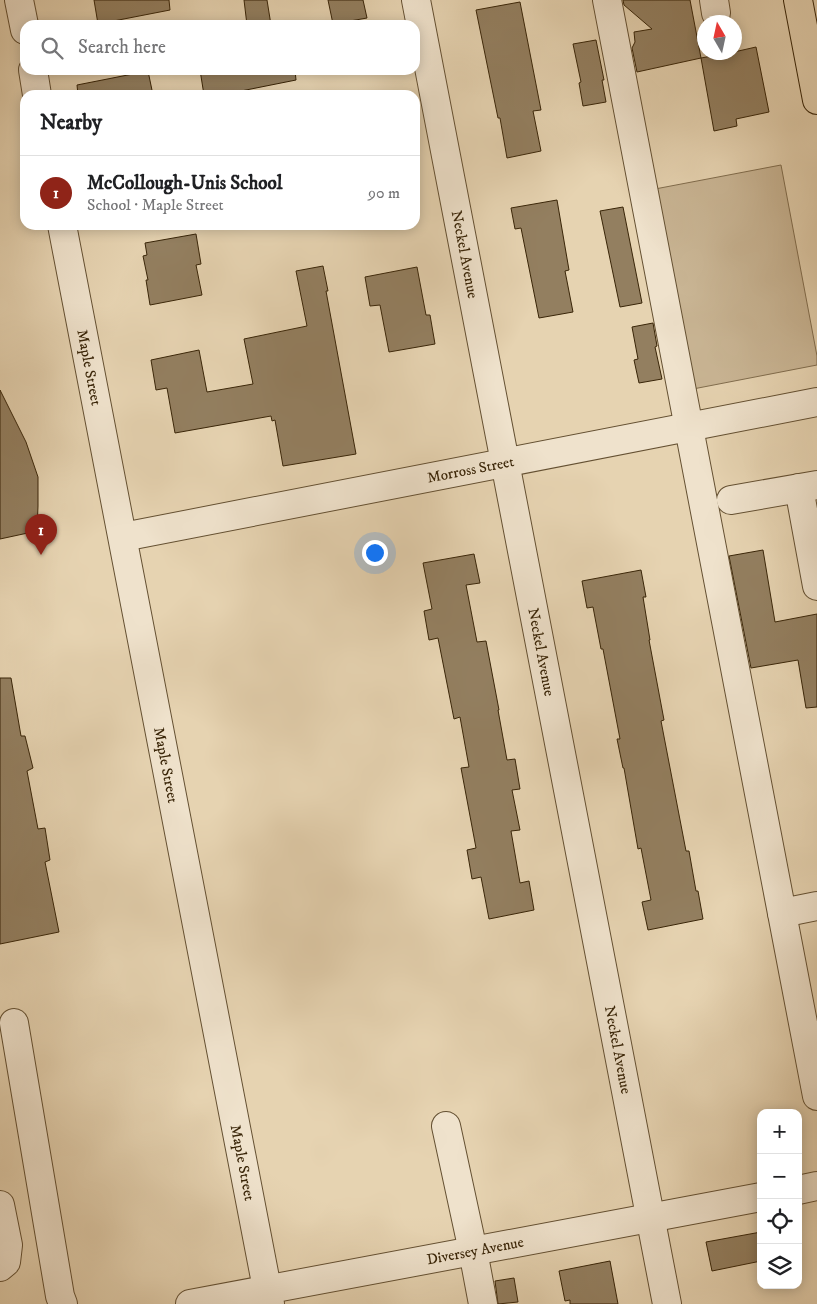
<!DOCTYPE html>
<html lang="en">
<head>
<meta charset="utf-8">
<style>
	:root { --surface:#fff; --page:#f2f2f2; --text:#202124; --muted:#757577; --line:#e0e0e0; --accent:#8f2418 }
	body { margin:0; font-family:"IM FELL DW Pica",serif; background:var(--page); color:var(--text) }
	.controls { position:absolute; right:15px; bottom:15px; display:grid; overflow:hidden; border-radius:10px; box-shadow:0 2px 12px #0003 }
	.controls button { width:45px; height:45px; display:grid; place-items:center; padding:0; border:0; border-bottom:1px solid var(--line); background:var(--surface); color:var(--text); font:25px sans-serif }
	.compass { position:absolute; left:697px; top:15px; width:45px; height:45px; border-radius:50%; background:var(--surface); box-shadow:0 2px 12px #0003; rotate:351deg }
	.you { position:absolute; left:374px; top:552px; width:18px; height:18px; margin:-12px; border:4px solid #fff; border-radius:50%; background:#1a73e8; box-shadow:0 0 0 8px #1a73e833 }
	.badge { display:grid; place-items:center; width:32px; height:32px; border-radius:50%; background:var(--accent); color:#fff; font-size:16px; font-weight:700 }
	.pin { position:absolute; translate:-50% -41px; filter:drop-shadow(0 1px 2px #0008) }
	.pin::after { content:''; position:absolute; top:26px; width:18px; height:15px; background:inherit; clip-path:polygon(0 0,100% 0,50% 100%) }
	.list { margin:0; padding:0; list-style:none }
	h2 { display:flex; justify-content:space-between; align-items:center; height:65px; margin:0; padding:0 20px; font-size:21px }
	h2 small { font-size:16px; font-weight:400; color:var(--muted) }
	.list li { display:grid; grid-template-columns:32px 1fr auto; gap:15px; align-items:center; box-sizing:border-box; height:75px; padding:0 20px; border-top:1px solid var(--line) }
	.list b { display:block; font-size:19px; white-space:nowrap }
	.list p { margin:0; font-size:16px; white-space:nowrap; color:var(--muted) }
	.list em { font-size:16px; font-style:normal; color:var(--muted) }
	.icon { flex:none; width:28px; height:28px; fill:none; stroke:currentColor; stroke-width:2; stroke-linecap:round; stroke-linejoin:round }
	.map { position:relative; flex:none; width:817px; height:1304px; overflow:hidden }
	.search { position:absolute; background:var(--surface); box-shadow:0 2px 12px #0003; left:20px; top:20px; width:400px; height:55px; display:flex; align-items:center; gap:12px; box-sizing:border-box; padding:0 18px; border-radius:15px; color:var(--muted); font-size:19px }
	.panel { position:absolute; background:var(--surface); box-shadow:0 2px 12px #0003; left:20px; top:90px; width:400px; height:140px; border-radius:15px }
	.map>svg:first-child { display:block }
	.green { fill:#c9b594; stroke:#816d4e }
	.building { fill:#937f60; stroke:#392508 }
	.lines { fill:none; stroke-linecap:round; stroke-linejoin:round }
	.minor-casing { stroke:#645032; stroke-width:30 }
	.major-casing { stroke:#392508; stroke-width:30 }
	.minor { stroke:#efe2cc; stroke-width:28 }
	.major { stroke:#e6d3b1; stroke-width:28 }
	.labels { text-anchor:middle; stroke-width:5; stroke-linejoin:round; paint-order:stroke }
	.street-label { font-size:15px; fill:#392508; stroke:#efe2cc }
</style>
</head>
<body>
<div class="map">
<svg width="817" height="1304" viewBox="0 0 817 1304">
	<rect width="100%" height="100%" fill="#e6d3b1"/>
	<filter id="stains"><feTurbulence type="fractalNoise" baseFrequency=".004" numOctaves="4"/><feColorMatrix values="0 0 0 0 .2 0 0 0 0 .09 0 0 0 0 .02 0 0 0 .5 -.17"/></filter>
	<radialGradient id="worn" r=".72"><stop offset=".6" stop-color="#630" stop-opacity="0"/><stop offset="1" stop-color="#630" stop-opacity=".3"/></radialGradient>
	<path class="green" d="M781,165L817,356V365L693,389L655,189Z"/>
	<path class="building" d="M94,0H169L170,10L98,24Z
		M244,0H267L271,25H247Z
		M328,0H363L367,18L333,24Z
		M623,0H690L701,58L637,72L632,48L635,42L634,32L652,29L624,5Z
		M520,2L541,110L533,111L541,151L507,158L500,118H498L476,10Z
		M596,40L604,80H602L606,102L583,106L579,83L581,82L573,44Z
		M756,47L769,112L736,119L737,126L714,131L701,58L734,52Z
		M200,70H295L296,80L221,95H204Z
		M148,71L153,95H78L77,85Z
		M557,200L569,270L565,271L573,312L539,318L521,228L515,229L511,208Z
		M623,207L642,303L620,307L600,211Z
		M196,234L201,264L196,265L202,295L150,305L146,280H148L143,256L147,255L145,243Z
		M323,266L328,291H326L356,454L283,466L275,420L272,421L271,416L175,433L167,388L156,390L151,360L199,350L207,392L253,384L244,339L307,326L296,271Z
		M417,267L426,315H430L435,344L389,352L380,305L370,306L365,277Z
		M653,323L657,346L655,347L662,379L639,383L634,360L638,359L632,327Z
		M0,390L26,442L38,477V506L37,531L0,539Z
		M763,550L775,622L817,614V707L806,708L798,660L751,668L729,556Z
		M474,554L480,583L466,585L477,642L486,641L499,710H498L507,760L515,759L520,789L512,790L520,830L511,831L520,883L529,881L534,910L489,919L481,877L472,879L467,850L476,848L461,768L469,767L460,717L454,719L438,638L429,640L424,611L432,609L423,563Z
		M641,570L646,597H643L650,640H649L664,720L661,721L686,851H689L696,891H698L703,919L648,930L642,902L651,900L641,848L638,849L624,768H623L617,739H620L603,649H601L593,607L587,608L582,581Z
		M0,678H11L21,736H25L33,768L27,771L38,829L45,828L50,860L45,862L59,932L0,944Z
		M761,1232V1261L712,1271L706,1242Z
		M610,1261L618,1304H570V1300L565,1301L559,1271Z
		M514,1278L518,1302L498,1304L495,1281Z"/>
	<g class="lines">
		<g class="minor-casing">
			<g id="minor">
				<path d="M19,0L25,30"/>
				<path id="s1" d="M416,0L667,1304"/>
				<path d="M607,0L817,1096"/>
				<path d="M714,0L716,13"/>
				<path d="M33,70L37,95"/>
				<path id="s2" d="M62,225L270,1304"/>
				<path d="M799,488L817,586"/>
				<path d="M731,500L817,485"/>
				<path id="s3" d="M123,537L817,402"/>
				<path d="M782,913L817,906"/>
				<path d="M14,1023L60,1296L63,1304"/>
				<path d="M446,1126L473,1251L483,1304"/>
				<path d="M798,1190L817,1186"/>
				<path d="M0,1205L8,1245L6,1262L0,1267"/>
				<path id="s4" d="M190,1304L761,1197"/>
			</g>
		</g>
		<g class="major-casing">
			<path id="major" d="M798,0L817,100"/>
		</g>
		<use href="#minor" class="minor"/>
		<use href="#major" class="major"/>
	</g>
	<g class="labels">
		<g class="street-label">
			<text dy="5" stroke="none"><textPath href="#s1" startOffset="259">Neckel Avenue</textPath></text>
			<text dy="5" stroke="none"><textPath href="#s2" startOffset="145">Maple Street</textPath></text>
			<text dy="5" stroke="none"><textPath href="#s3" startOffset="354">Morross Street</textPath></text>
			<text dy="5" stroke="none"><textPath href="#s1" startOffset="664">Neckel Avenue</textPath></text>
			<text dy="5" stroke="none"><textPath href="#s2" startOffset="550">Maple Street</textPath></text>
			<text dy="5" stroke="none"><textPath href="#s1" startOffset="1069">Neckel Avenue</textPath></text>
			<text dy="5" stroke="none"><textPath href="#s2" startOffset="955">Maple Street</textPath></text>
			<text dy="5" stroke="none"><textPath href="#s4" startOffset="290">Diversey Avenue</textPath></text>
		</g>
	</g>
	<rect width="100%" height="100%" filter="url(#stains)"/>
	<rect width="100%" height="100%" fill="url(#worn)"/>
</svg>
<div class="controls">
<button>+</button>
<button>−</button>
<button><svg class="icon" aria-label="locate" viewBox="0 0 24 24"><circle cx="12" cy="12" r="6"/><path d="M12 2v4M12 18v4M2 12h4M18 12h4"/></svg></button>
<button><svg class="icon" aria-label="layers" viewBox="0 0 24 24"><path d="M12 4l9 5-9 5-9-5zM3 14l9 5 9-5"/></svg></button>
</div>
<svg class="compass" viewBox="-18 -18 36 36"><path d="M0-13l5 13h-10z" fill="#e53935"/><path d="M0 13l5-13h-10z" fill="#757577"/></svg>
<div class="you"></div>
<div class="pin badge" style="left:41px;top:555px">1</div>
<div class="search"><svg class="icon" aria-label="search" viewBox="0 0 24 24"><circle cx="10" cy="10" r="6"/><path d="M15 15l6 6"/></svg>Search here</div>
<section class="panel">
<h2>Nearby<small></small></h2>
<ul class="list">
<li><span class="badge">1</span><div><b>McCollough-Unis School</b><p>School · Maple Street</p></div><em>90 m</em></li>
</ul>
</section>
</div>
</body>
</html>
